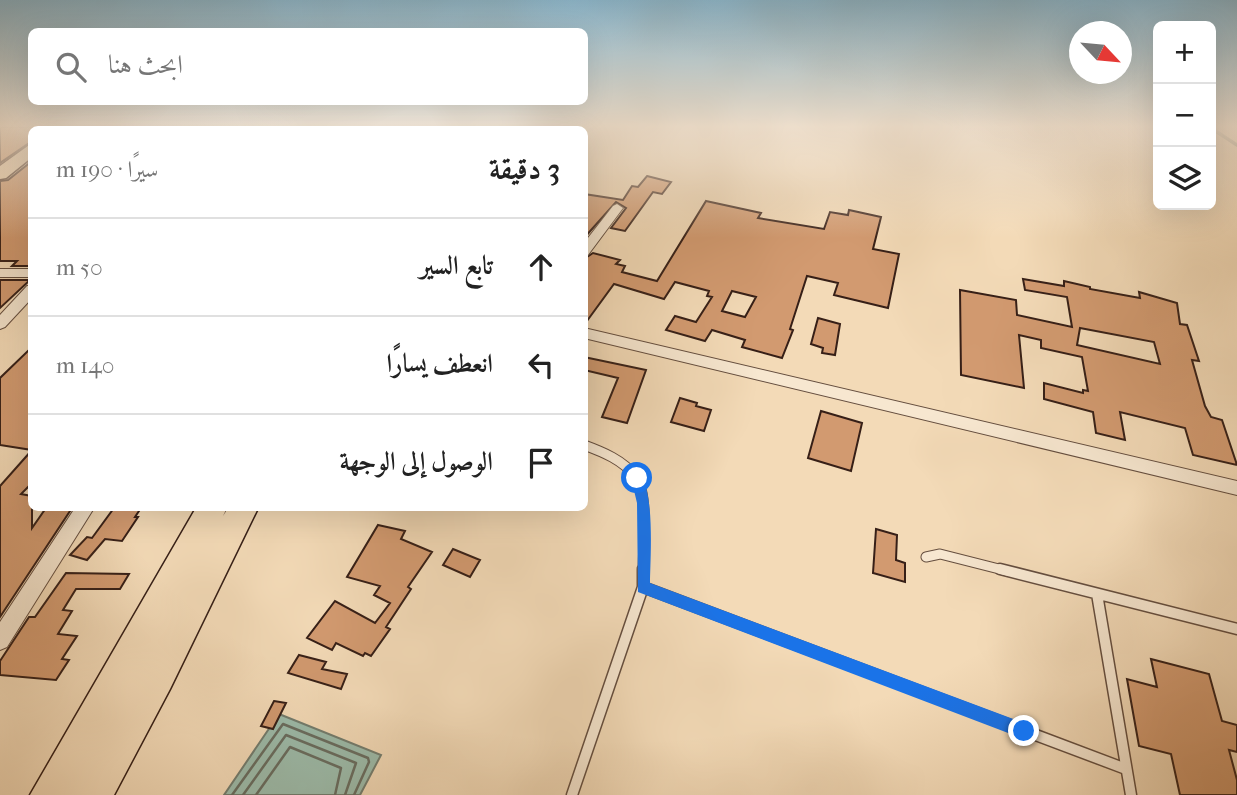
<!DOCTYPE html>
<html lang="ar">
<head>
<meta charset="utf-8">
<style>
	:root { --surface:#fff; --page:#f6f6f6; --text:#222; --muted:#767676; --line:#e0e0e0 }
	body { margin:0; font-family:"IM FELL French Canon",Amiri,serif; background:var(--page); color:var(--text); direction:rtl }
	.controls { position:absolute; right:21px; top:21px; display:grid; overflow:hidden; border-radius:10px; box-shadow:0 7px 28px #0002 }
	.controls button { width:63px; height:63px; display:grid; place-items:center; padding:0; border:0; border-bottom:2px solid var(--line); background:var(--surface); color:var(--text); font:35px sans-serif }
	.compass { position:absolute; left:1069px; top:21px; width:63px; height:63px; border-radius:50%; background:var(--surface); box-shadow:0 7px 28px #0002; rotate:116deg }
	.stop { position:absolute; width:21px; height:21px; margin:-16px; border:5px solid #1a73e8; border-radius:50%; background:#fff }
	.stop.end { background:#1a73e8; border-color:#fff; box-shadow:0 2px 7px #0008 }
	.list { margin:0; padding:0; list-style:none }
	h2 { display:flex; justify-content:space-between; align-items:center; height:91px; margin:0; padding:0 28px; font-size:30px }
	h2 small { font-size:23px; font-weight:400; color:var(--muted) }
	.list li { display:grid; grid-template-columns:46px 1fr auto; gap:21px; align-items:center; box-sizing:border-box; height:98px; padding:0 28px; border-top:2px solid var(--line) }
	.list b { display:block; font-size:26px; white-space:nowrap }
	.list em { font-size:23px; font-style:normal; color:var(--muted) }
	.icon { flex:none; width:38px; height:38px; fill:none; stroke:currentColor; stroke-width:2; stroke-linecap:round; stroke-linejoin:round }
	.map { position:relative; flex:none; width:1237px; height:795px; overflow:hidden; direction:ltr }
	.search { position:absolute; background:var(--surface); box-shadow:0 7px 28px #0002; left:28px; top:28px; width:560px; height:77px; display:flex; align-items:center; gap:18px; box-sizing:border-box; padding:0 24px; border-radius:10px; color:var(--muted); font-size:26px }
	.panel { position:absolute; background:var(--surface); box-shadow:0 7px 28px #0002; left:28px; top:126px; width:560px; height:385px; border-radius:10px; direction:rtl }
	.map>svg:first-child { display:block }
	.water { fill:#9cbbaa; stroke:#737d6f; stroke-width:2 }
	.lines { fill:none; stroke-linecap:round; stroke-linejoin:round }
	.shore { stroke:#696d60; stroke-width:2.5 }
	.stream { stroke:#737d6f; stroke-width:3.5 }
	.building { fill:#d29a70; stroke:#361f17; stroke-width:2; fill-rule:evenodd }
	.service-far1-casing { stroke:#654e3f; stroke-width:11 }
	.service-casing { stroke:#654e3f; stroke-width:13 }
	.minor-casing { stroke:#654e3f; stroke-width:2 }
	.primary-casing { stroke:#361f17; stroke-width:3 }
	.trunk-casing { stroke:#361f17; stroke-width:3 }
	.service-far1 { stroke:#f7e7d0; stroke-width:9 }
	.service { stroke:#f7e7d0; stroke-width:10 }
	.minor { fill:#f7e7d0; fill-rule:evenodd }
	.primary { fill:#f3dab7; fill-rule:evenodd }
	.trunk { fill:#f3dab7; fill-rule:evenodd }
	.route { fill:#1a73e8 }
</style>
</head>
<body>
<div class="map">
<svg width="1237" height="795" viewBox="0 0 1237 795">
	<rect width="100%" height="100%" fill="#f3dab7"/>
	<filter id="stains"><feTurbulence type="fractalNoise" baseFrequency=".00286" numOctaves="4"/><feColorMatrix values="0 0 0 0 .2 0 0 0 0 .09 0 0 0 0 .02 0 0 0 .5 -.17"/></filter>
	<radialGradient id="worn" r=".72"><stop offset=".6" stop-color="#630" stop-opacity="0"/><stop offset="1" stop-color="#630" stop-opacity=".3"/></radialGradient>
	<path class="water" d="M279,714L381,755L360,795H224Z"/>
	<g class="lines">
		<path class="shore" d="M232,795L283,724L368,758L369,762L354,795
			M243,795L286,735L356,763L345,795
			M256,795L290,747L341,768L335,795"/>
		<path class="stream" d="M1211,128L1237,145"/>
	</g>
	<path class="building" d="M0,127H32V141L0,163Z
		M32,161V266H12L17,261H0V181L8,180Z
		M647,176L671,182L662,194L653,192L625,231L611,228L626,208L616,202L584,238V194L623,200L632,186L638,187Z
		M706,201L761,213L758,218L824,229L830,212L848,215L849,210L881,217L873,249L899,254L888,308L834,295L838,283L807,276L790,329L793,330L782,358L742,347L745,340L712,330L705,341L666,330L675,316L696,322L712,297L707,296L709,291L675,282L664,299L614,284L584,325V259L593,253L620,260L616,264L625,266L622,272L657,281ZM732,291L756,297L745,317L722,311Z
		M1023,279L1064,286V281L1090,287V289L1140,298L1139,292L1177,303L1180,324L1187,325L1199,361L1192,360L1205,406L1211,417L1222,420L1237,465L1193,455L1185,428L1120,412L1125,440L1096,433L1093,412L1044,399V383L1083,393V390L1088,391L1082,357L1041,348V340L1019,335L1024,388L961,375L960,290L1016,300L1017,315L1072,327L1067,297L1025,290ZM1080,328L1154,342L1160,364L1077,345Z
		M0,280H30L0,308Z
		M818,318L840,324L835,355L822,353L823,348L811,344Z
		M32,347V450L0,445V378Z
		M584,357L646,370L627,423L602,417L618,378L584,370Z
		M680,398L697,403L696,406L711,410L704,431L671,422Z
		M821,411L862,423L851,471L808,458Z
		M32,450V483L21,494L32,496V528L46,508H72L0,617V486Z
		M114,508H141L135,517H138L122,541L105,539L87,560L70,555L87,537L92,538Z
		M378,525L405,531L401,539L432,552L408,587L411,589L386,627L390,629L371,656L365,653L363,656L336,643L332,650L307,638L335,601L375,623L390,603L374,595L380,586L347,577Z
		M876,529L897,535L896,560L905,563V582L873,573Z
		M453,549L480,560L470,577L443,565Z
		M66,573L129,574L120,589H76L63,610L72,611L58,634L77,636L62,659L69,660L56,680L0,675V661L29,617H35Z
		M299,655L326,662L322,669L347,674L341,689L288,673Z
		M1151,659L1209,674L1222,721L1237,725V752L1229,750L1237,780V795H1180L1171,754L1139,746L1127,679L1157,687Z
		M274,701L286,703L273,729L261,726Z"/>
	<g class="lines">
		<g class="service-far1-casing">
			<path id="service-far1" d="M584,445C603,452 623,460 636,477C649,495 643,548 643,571
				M926,557L940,554L1007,571"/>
		</g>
		<g class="service-casing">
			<path id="service" d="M1000,569L1237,629
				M643,587L1126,769
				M1097,594L1131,795
				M572,795L643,587V569"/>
		</g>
		<g class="minor-casing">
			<path id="minor" d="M176,127H187L174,130Z
				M309,127H319L318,130H308Z
				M617,204L623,208L588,255L584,256V243L613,206Z
				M0,269H32V277H0Z
				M32,285V298L5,327L0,329V315L27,286Z
				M584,328L1237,481V495L584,338Z
				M75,508H94L7,647L0,650V622Z"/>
		</g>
		<g class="primary-casing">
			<path id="primary" d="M47,127H63L45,130Z
				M32,143V157L6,178L0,179V166Z"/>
		</g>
		<g class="trunk-casing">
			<path id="trunk" d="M406,127H423L405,130Z
				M196,508H227L223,516L228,508H258L170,689L114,795H30Z"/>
		</g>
		<use href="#service-far1" class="service-far1"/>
		<use href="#service" class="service"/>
		<use href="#minor" class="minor"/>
		<use href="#primary" class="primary"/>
		<use href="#trunk" class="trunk"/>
	</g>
	<linearGradient id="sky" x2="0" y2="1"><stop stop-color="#89b7cf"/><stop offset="0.53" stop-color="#faeedf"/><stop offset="1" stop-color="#faeedf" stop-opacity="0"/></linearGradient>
	<rect width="1237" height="238" fill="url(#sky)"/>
	<path class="route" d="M637,473C656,483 650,562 650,583L1024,723L1030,725L1033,731L1030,737L1024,739L638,592L637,503L631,478Z"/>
	<rect width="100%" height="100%" filter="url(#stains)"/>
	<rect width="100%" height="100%" fill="url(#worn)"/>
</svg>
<div class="controls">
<button>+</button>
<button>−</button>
<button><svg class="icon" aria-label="layers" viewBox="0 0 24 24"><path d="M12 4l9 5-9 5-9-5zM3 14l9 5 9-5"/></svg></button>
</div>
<svg class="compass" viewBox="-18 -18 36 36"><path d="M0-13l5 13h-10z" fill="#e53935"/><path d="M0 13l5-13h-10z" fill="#767676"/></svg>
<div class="stop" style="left:637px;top:478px"></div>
<div class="stop end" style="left:1024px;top:731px"></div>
<div class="search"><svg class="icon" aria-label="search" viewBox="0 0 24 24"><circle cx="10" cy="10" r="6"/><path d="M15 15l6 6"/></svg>ابحث هنا</div>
<section class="panel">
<h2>3 دقيقة<small>سيرًا · 190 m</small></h2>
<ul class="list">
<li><svg class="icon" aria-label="ahead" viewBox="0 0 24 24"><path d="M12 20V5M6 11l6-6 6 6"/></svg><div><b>تابع السير</b></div><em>50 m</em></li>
<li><svg class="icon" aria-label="left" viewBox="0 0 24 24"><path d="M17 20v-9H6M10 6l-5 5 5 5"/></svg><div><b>انعطف يسارًا</b></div><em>140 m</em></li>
<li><svg class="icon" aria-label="arrive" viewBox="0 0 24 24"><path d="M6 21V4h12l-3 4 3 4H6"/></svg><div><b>الوصول إلى الوجهة</b></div></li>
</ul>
</section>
</div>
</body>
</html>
